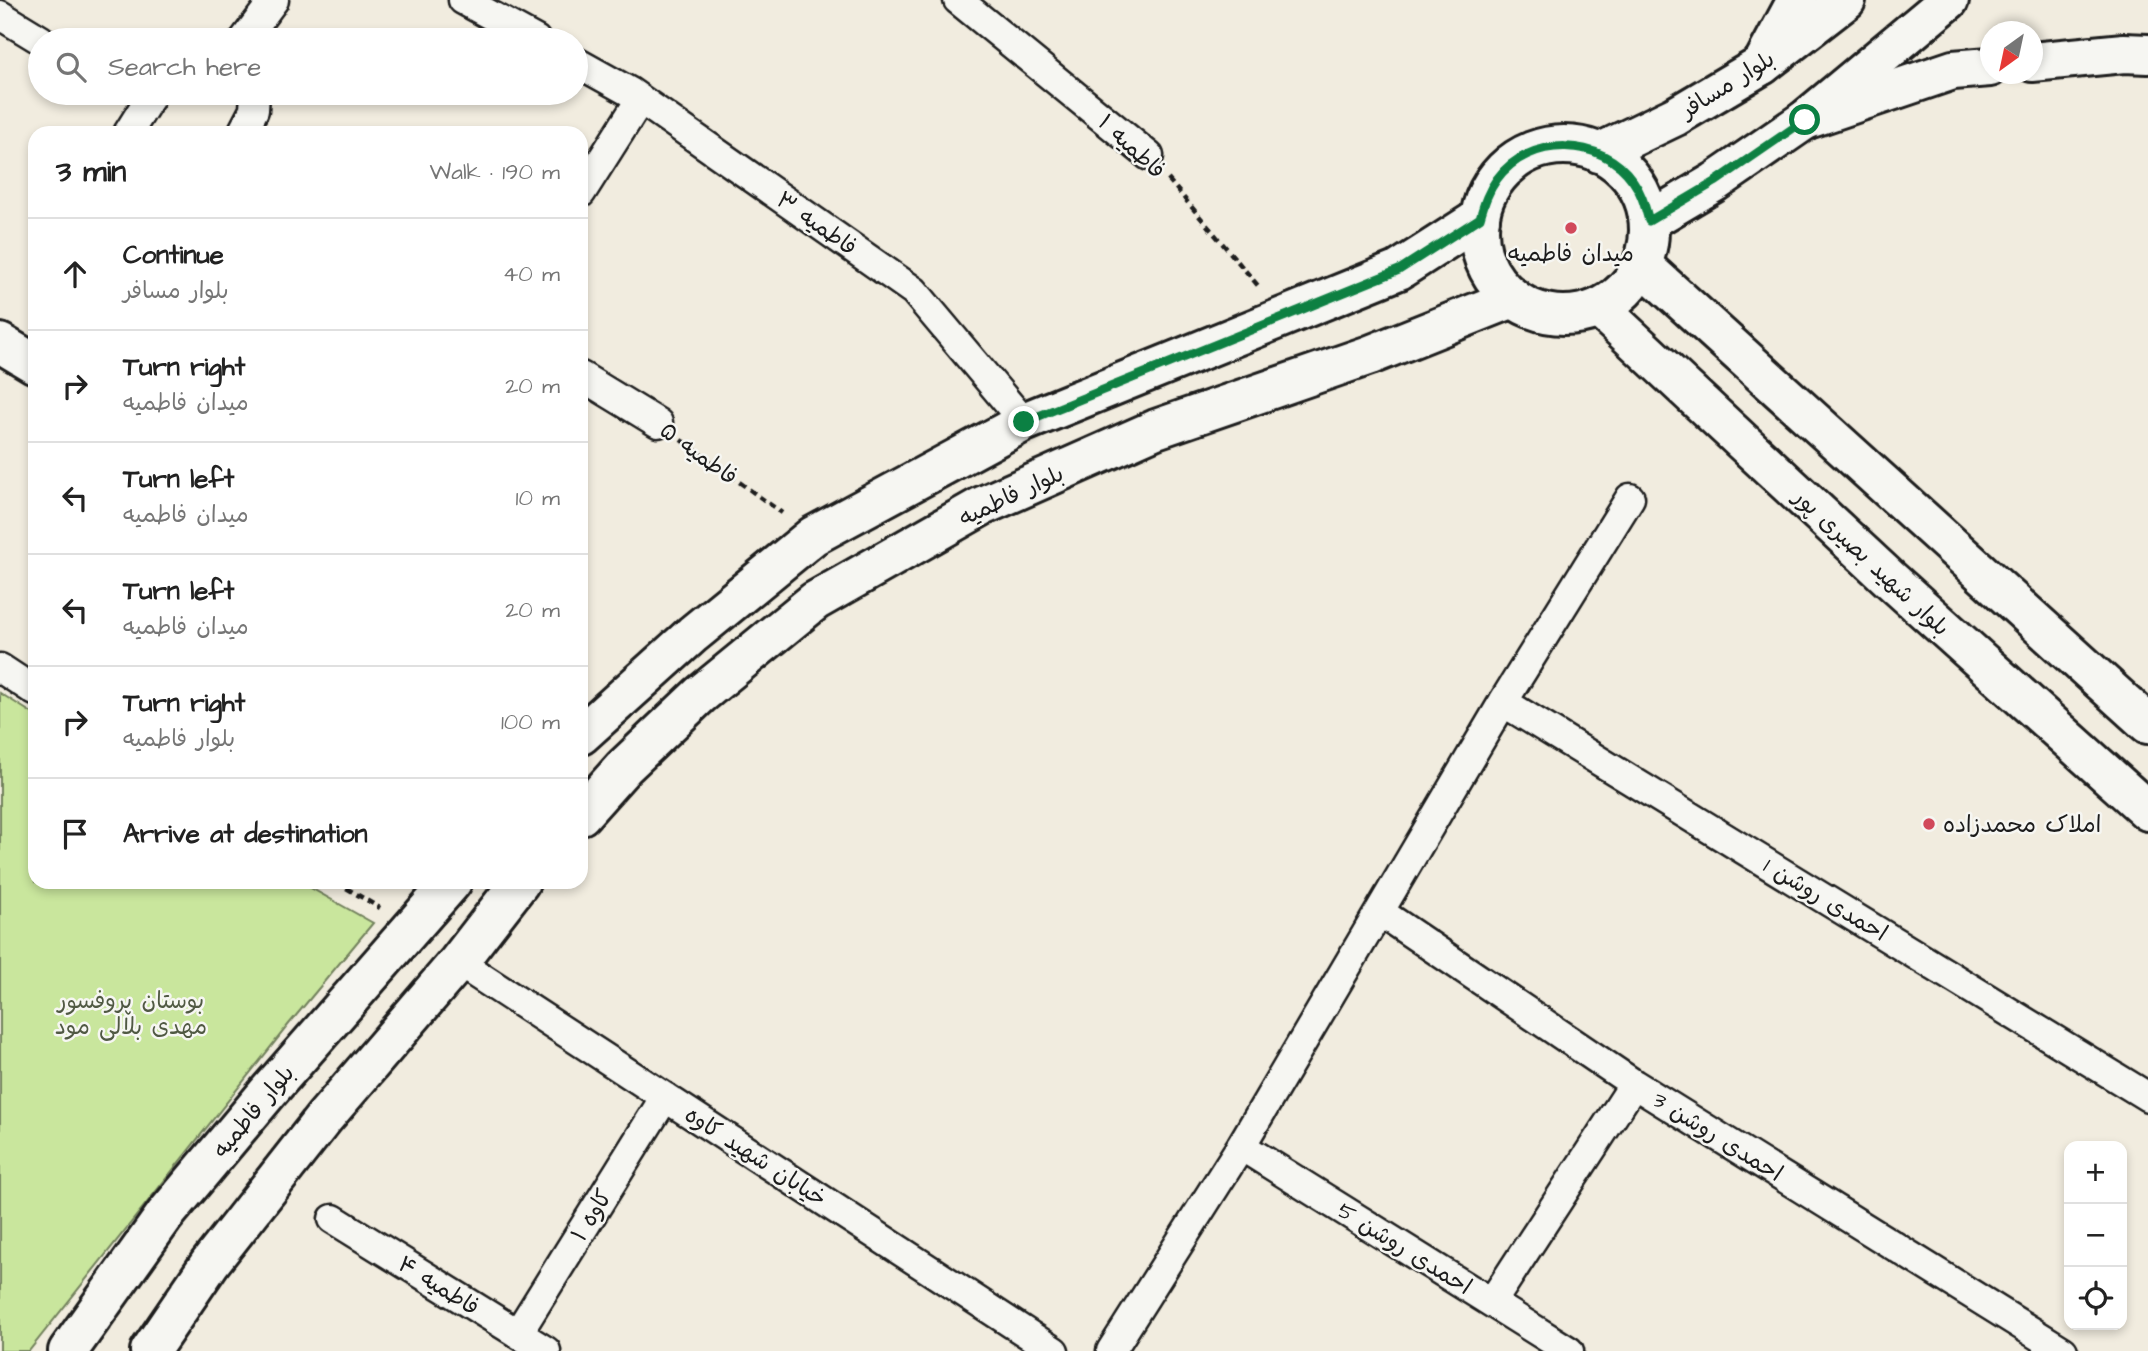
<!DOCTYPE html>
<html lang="en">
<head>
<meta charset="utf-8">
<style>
	:root { --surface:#fff; --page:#f2f2f2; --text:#222; --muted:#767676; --line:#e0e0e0 }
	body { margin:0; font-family:"Architects Daughter","Playpen Sans Arabic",sans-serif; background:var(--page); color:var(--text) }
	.controls { position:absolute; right:21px; bottom:21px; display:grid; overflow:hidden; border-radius:14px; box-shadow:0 4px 10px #0003 }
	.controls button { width:63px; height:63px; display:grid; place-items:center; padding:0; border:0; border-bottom:2px solid var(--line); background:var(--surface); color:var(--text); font:35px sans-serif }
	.compass { position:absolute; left:1980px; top:21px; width:63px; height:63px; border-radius:50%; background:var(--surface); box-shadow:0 4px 10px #0003; rotate:213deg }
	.stop { position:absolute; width:21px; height:21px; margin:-16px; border:5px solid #0b8043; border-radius:50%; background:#fff }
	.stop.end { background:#0b8043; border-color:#fff; box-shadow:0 2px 7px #0008 }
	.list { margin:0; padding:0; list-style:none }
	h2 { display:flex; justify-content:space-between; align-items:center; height:91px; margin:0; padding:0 28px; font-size:30px }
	h2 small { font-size:23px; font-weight:400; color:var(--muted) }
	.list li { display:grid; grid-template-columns:46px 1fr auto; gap:21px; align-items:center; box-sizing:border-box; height:112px; padding:0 28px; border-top:2px solid var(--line) }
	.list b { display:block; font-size:26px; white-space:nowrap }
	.list p { margin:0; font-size:23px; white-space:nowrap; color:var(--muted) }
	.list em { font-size:23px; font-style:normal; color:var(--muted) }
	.icon { flex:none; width:38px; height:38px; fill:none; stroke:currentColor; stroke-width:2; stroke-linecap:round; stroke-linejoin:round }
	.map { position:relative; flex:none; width:2148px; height:1351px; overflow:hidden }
	.search { position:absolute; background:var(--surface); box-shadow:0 4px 10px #0003; left:28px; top:28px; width:560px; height:77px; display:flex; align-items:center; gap:18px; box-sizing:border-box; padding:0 24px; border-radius:38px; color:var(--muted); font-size:26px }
	.panel { position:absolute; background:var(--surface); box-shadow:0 4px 10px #0003; left:28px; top:126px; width:560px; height:763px; border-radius:21px }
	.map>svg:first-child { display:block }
	.green { fill:#c9e69d; stroke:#72815c; stroke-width:2 }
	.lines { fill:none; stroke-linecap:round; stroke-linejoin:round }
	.minor-casing { stroke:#1c1c1c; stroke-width:33 }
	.secondary-casing { stroke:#1c1c1c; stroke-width:44 }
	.primary-casing { stroke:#1c1c1c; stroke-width:44 }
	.trunk-casing { stroke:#1c1c1c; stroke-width:44 }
	.path { stroke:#1c1c1c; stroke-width:4.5; stroke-dasharray:7 5; stroke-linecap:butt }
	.minor { stroke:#f6f6f2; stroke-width:28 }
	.secondary { stroke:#f6f6f2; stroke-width:38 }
	.primary { stroke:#f6f6f2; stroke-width:38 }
	.trunk { stroke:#f6f6f2; stroke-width:38 }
	.route { stroke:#0b8043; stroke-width:9 }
	.poi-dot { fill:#d1495b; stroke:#f6f6f2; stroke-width:2.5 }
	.labels { text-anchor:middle; stroke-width:5; stroke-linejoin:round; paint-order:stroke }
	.street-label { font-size:23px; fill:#1c1c1c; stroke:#f6f6f2 }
	.poi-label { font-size:23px; fill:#1c1c1c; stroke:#f6f6f2 }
	.park-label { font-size:23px; fill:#505943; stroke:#f6f6f2 }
</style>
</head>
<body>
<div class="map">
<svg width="2148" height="1351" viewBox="0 0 2148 1351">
	<rect width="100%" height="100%" fill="#f1ecdf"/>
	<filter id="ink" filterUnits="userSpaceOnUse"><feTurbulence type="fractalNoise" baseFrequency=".0143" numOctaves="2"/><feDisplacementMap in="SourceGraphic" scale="14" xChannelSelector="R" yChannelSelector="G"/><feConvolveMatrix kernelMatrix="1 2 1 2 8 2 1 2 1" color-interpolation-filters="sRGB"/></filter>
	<g filter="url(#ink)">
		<path class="green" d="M0,693L35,715V882H300L373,923L289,1024L29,1351H0Z"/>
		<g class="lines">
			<g class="minor-casing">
				<path id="minor" d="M463,0L536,40
					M958,0L1149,156
					M0,15L41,40
					M244,40L274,0
					M576,62L630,92L914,291L1024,422
					M128,133L153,93
					M242,133L254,110L255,93
					M581,193L640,100
					M581,376L658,423
					M0,668L35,691
					M1503,702L2148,1097
					M1380,912L1634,1084L2063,1351
					M458,962L1054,1351
					M1241,1146L1569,1351
					M333,1219L546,1351
					M1492,1302L1634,1084
					M518,1333L665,1097
					M1111,1351L1241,1146L1503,702L1630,498"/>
			</g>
			<g class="secondary-casing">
				<path id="secondary" d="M1642,265L2148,724
					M1599,308L1891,580L2148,811
					M0,343L35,364
					M581,735L693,634L813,536L1024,422L1399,270L1480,218
					M581,815L624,767L700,695L815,601L982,506L1156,429L1370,355L1513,298
					M68,1351L165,1215L269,1091L452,882
					M150,1351L210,1263L324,1118L458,962L520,882"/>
			</g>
			<g class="primary-casing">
				<path id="primary" d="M1479 230a85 85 0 1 1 170 0a85 85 0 1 1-170 0Z
					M1599,153L1676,116L1762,65L1846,0
					M1649,221L1715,182L1805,120L1949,0"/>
			</g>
			<g class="trunk-casing">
				<path id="trunk" d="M2032,62L2124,53L2148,54
					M1762,65L1797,0
					M1805,120L1953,70L1990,67"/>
			</g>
			<path class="path" d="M1168,179L1260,288
				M681,440L782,513
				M336,882L380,908"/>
			<use href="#minor" class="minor"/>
			<use href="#secondary" class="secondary"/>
			<use href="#primary" class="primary"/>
			<use href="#trunk" class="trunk"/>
		</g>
	</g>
	<g class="lines" filter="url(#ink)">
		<path class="route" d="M1024,422L1399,270L1480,218C1484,204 1488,191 1497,179C1529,135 1602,136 1633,181C1642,193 1645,207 1649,221L1715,182L1805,120"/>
	</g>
	<g class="poi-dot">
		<circle cx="1571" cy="228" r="7"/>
		<circle cx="1929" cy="824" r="7"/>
	</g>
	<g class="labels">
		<g class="street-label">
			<text transform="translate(1727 84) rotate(-32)" y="8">بلوار مسافر</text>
			<text transform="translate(1132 146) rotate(43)" y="8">فاطمیه ۱</text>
			<text transform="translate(817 223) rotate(35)" y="8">فاطمیه ۳</text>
			<text transform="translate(699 453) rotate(36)" y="8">فاطمیه ۵</text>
			<text transform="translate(1011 495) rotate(-25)" y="8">بلوار فاطمیه</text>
			<text transform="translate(1872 562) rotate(43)" y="8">بلوار شهید بصیری پور</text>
			<text transform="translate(1826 899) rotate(31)" y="8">احمدی روشن 1</text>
			<text transform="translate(253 1111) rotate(-50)" y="8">بلوار فاطمیه</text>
			<text transform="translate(1718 1136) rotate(32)" y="8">احمدی روشن 3</text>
			<text transform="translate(756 1156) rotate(33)" y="8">خیابان شهید کاوه</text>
			<text transform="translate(591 1215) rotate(-58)" y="8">کاوه ۱</text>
			<text transform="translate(1405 1248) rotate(32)" y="8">احمدی روشن 5</text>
			<text transform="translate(439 1285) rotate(32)" y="8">فاطمیه ۴</text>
		</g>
		<g class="poi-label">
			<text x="1571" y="261">میدان فاطمیه</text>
			<text x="1943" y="832" text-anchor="start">املاک محمدزاده</text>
		</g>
		<g class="park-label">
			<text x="131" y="1008">بوستان پروفسور<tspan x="131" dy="26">مهدی بلالی مود</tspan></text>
		</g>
	</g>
</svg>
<div class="controls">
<button>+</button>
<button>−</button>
<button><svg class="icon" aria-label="locate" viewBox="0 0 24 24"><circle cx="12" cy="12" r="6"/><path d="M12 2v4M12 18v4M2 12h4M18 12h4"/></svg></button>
</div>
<svg class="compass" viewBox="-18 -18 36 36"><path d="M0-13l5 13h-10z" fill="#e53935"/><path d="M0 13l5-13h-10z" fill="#767676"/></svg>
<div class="stop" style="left:1805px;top:120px"></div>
<div class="stop end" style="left:1024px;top:422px"></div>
<div class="search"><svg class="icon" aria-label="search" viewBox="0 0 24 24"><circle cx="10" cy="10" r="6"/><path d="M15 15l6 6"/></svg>Search here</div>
<section class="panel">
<h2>3 min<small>Walk · 190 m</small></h2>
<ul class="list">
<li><svg class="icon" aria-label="ahead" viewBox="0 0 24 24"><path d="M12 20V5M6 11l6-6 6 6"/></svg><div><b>Continue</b><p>بلوار مسافر</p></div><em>40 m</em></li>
<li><svg class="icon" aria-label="right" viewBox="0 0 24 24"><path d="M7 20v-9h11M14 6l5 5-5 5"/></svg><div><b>Turn right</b><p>میدان فاطمیه</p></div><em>20 m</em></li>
<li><svg class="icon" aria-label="left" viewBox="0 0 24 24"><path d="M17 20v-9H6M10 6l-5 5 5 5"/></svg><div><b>Turn left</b><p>میدان فاطمیه</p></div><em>10 m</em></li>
<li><svg class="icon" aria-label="left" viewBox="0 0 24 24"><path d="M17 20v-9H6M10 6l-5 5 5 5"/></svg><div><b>Turn left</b><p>میدان فاطمیه</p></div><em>20 m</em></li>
<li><svg class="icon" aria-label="right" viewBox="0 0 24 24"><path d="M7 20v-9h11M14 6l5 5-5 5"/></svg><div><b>Turn right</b><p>بلوار فاطمیه</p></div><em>100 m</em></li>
<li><svg class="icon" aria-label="arrive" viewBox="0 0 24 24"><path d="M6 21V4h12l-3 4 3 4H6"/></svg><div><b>Arrive at destination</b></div></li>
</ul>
</section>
</div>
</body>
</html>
